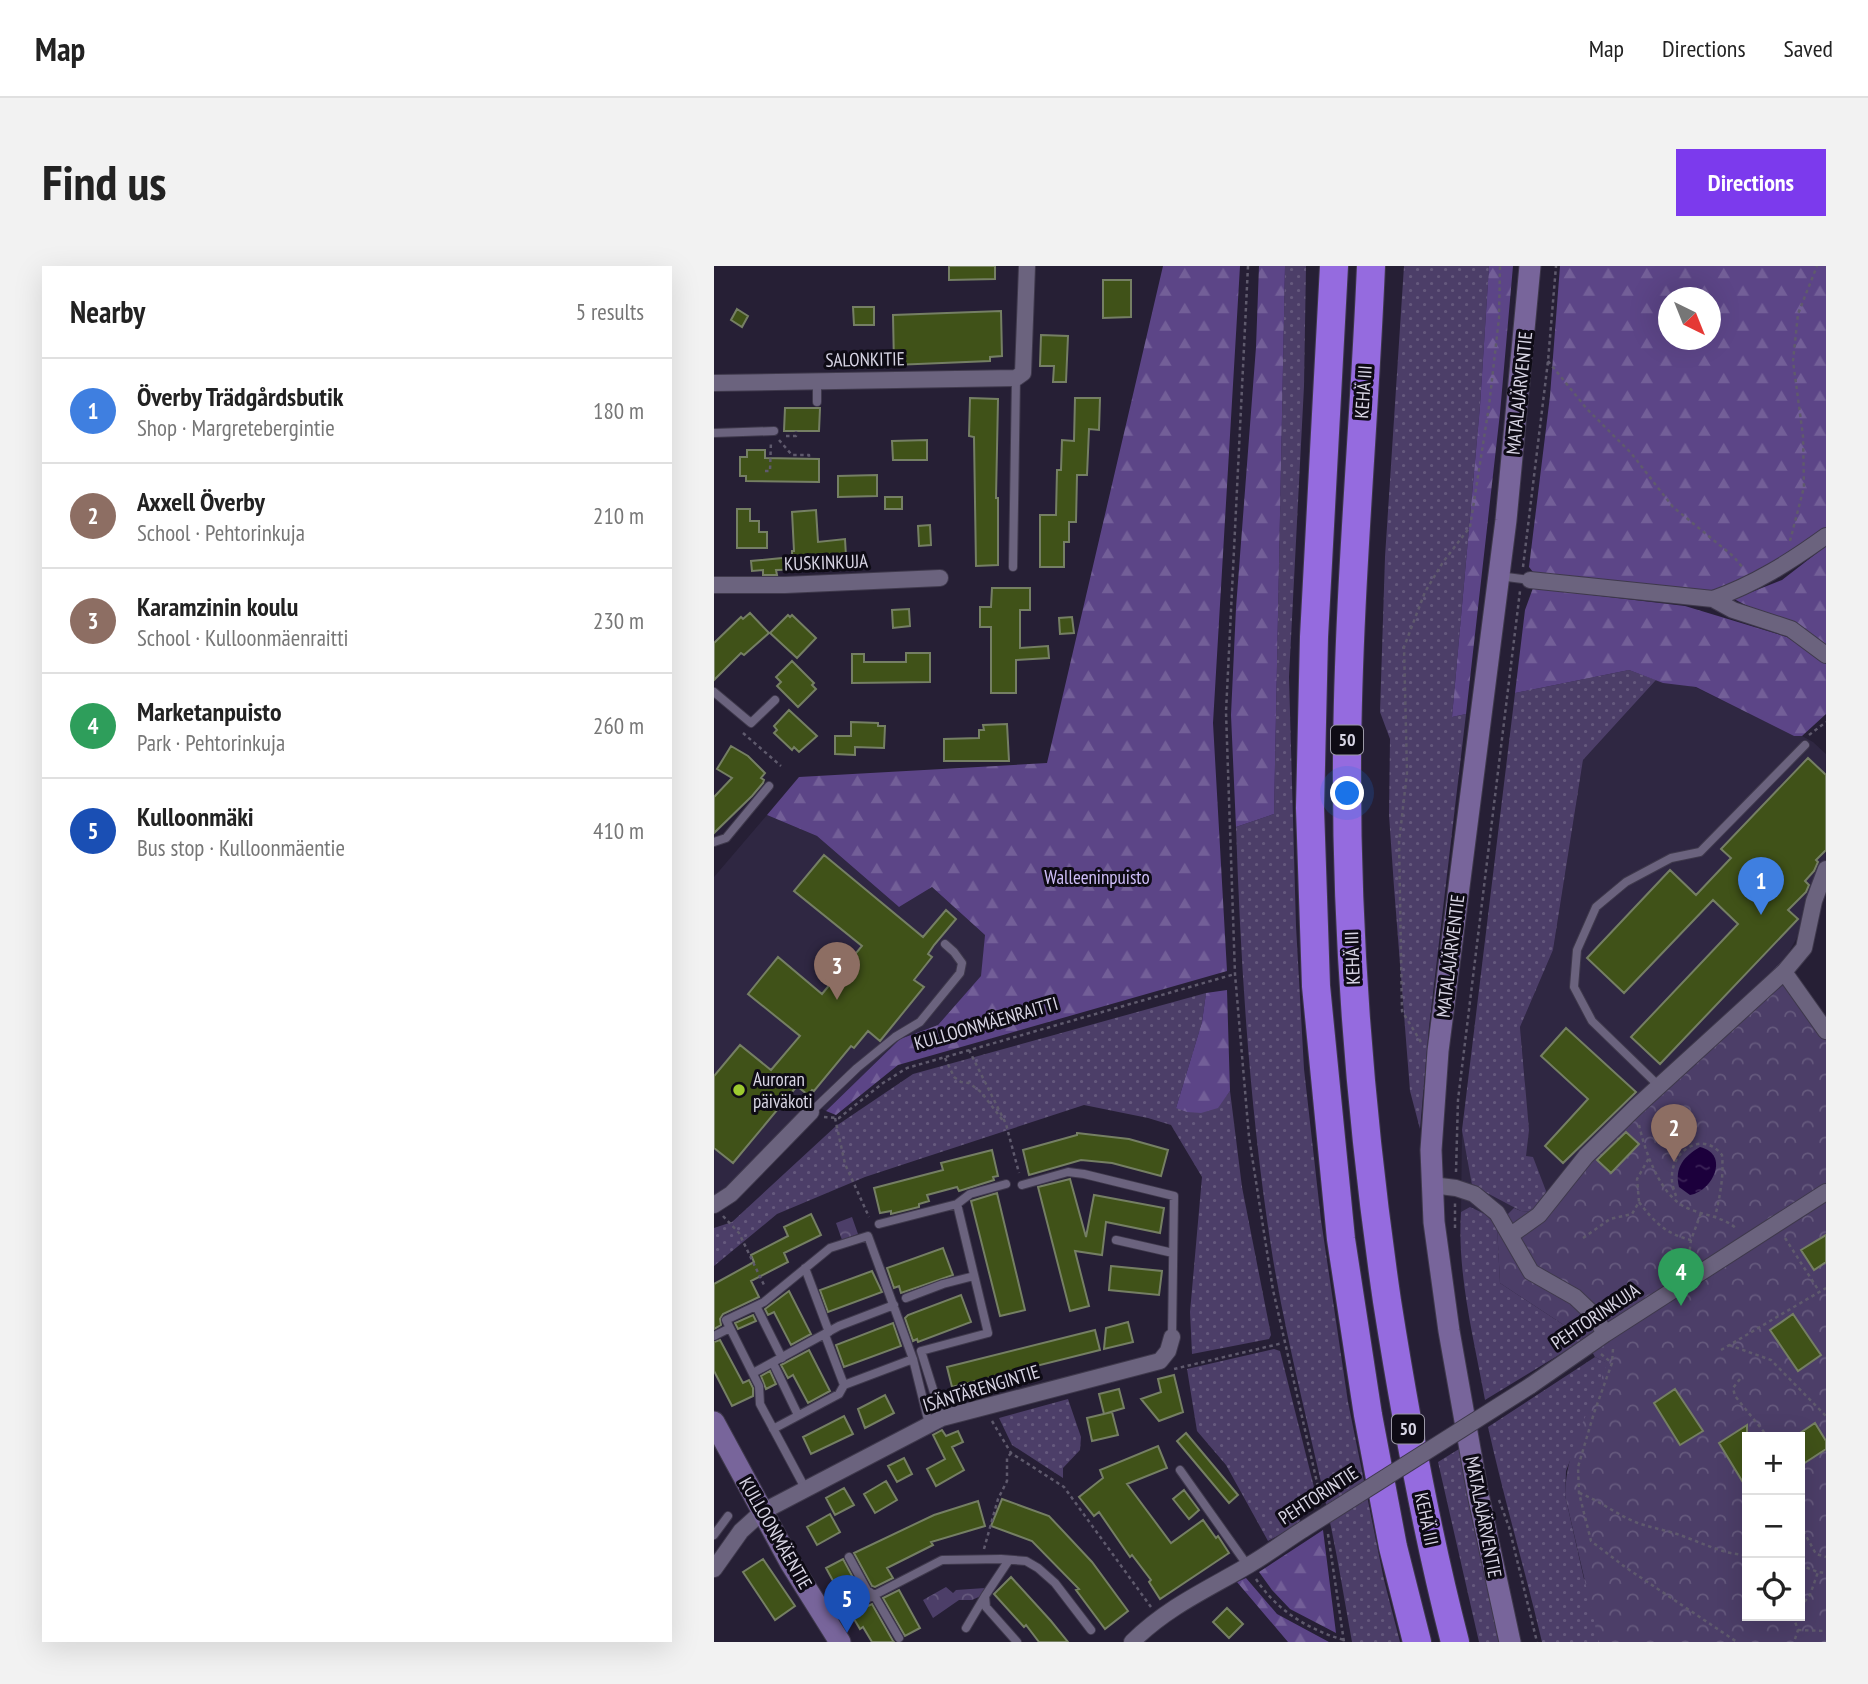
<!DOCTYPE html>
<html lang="en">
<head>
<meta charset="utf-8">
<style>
	:root { --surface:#fff; --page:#f2f2f2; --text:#222; --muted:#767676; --line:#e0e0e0; --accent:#7c3aed }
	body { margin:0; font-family:"PT Sans Narrow",sans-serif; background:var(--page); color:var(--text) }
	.controls { position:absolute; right:21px; bottom:21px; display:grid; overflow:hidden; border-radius:0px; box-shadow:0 7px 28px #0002 }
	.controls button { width:63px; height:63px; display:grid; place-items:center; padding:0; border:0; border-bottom:2px solid var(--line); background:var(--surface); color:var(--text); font:35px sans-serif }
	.compass { position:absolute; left:944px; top:21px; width:63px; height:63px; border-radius:50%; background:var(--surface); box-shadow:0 7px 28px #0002; rotate:137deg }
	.you { position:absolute; left:634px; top:528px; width:24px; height:24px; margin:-18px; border:5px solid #fff; border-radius:50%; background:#1a73e8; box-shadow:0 0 0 10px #1a73e833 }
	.badge { display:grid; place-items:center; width:46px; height:46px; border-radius:50%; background:var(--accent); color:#fff; font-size:23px; font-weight:700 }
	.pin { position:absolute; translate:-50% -58px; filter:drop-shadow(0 2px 4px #0008) }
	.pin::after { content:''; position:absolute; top:37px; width:24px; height:21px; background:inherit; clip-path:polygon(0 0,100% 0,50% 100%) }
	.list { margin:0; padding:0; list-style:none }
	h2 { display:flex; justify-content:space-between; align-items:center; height:91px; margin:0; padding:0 28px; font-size:30px }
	h2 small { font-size:23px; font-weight:400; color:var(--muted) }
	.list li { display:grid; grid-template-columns:46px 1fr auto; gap:21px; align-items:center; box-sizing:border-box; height:105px; padding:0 28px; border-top:2px solid var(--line) }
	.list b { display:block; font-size:26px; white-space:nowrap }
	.list p { margin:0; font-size:23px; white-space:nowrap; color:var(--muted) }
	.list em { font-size:23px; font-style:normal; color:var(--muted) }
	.icon { flex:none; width:38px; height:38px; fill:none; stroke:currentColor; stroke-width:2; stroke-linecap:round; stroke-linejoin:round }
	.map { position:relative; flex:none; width:1112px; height:1376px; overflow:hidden; border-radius:0px }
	header { display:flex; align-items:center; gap:42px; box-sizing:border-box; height:98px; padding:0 35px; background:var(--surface); border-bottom:2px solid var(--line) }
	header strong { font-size:33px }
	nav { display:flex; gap:38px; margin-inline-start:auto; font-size:24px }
	.intro { display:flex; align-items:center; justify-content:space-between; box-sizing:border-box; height:168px; padding:0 42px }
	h1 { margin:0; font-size:49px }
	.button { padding:18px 32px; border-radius:0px; background:var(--accent); color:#fff; font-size:24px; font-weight:700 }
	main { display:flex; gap:42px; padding:0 42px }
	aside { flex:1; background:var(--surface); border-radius:0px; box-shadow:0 7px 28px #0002 }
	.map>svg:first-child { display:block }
	.built { fill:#2f2742; fill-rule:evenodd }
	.grass { fill:url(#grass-dots) }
	.forest { fill:url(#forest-firs); fill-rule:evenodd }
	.park { fill:url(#park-crowns); fill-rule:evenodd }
	.water { fill:url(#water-ripples) }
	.building { fill:#405218; stroke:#757f64; stroke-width:2 }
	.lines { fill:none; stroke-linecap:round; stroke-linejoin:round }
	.lane-casing { stroke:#3f394c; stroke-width:10 }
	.street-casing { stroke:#3f394c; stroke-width:18 }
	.secondary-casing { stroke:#3f394c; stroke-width:23 }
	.highway-casing { stroke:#3f394c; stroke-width:30 }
	.path { stroke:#5f5a6d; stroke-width:2.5; stroke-dasharray:3.5 3.5; stroke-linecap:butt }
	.lane { stroke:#6b637e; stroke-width:8 }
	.street { stroke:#6b637e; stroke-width:16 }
	.secondary { stroke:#78659b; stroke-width:21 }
	.highway { stroke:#956bdf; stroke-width:28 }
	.street-bridge-casing { stroke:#3f394c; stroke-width:18; stroke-linecap:butt }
	.street-bridge { stroke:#6b637e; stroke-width:16 }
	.poi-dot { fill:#9dca2f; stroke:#0e0b15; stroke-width:2.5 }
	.labels { text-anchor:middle; stroke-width:6; stroke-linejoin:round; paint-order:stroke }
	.shield { fill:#0e0b15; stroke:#9b98a6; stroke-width:2 }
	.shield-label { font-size:18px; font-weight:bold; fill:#d8d5e4 }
	.street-label { font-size:19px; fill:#d8d5e4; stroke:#0e0b15 }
	.park-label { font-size:19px; fill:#cfbef8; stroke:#0e0b15 }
	.poi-label { font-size:19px; fill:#d8d5e4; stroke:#0e0b15; text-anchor:start }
</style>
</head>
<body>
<header>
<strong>Map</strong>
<nav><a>Map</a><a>Directions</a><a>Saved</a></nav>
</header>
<div class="intro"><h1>Find us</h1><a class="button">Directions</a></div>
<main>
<aside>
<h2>Nearby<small>5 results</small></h2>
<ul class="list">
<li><span class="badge" style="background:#3f7fe0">1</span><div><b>Överby Trädgårdsbutik</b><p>Shop · Margretebergintie</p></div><em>180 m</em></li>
<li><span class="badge" style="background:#8d6e63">2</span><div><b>Axxell Överby</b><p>School · Pehtorinkuja</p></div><em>210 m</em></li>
<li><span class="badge" style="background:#8d6e63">3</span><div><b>Karamzinin koulu</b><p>School · Kulloonmäenraitti</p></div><em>230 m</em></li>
<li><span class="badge" style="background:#2e9e5b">4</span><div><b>Marketanpuisto</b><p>Park · Pehtorinkuja</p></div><em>260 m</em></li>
<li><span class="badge" style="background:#1a4fb4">5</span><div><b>Kulloonmäki</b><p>Bus stop · Kulloonmäentie</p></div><em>410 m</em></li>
</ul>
</aside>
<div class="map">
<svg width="1112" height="1376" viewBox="0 0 1112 1376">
	<defs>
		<pattern id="grass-dots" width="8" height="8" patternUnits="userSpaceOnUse" patternTransform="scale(1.75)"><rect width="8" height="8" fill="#4c3e68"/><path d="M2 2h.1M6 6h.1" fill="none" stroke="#65597d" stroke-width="1.8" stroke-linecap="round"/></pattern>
		<pattern id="forest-firs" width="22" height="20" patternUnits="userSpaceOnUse" patternTransform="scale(1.75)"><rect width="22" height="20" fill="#5c4587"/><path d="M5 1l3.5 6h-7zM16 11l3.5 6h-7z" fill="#735f98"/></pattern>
		<pattern id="park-crowns" width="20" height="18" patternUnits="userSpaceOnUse" patternTransform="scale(1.75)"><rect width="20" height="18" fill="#4c3e68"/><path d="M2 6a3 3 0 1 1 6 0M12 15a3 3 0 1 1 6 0" fill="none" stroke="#65597d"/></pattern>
		<pattern id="water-ripples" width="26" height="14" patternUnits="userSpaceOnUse" patternTransform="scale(1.75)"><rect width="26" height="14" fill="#1c003c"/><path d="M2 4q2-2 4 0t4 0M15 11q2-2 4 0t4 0" fill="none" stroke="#3c2458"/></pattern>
	</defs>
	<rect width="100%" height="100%" fill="#261f35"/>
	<path class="built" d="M942,414L981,421L1080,470H1088L1099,476L1112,488V595L1107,602L1085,668L1071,693L1112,754V1376H885L893,1097L881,1091L871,1073L786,1017L747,946L748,864L765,866L811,816L806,761L839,684L869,494ZM1033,1171H1086V1350H1033Z
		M53,549L103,570L185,641L218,621L271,669L268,710L224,759L186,773L112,845L97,837L9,926L0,929V611Z"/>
	<path class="grass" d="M571,0H592L590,120L575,411L582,660L590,803L607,954L634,1136L670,1314L686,1376H638C631,1338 625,1299 617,1261C598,1172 574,1083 559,993C536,850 527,706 522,561L560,548Z
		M690,0H775L766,140L738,451L752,448L715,761L706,863L696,825L680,621L675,549L676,473L666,446L671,291Z
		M915,404L942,414L869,494L839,684L806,761L815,864L812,890L819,891L832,925L831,932L820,946L807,945L758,919L748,864L801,427Z
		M492,727L488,756L462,842H503L516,825L528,921L557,1069L555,1073L478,1088L476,1046L488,911L457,859L434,852L370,839L151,911L63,948L0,1000V962L18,956L122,860L199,808Z
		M756,941L771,948L783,959L786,1017L871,1073L771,1134C760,1073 743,1009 747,946Z
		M560,1083L566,1085L604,1237L584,1249L587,1257L554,1275L512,1199L483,1165L473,1103Z
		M881,1091L894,1097L852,1205L851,1229L870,1313L984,1376H828C811,1304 790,1233 774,1161Z
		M354,1133L367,1171L366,1184L349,1202V1212L298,1179L285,1152Z
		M745,1183L785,1376H765L724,1196Z"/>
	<path class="forest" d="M449,0H526L499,457L513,705L184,799L122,849L112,845L186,773L224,759L267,710L271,669L218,621L185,641L103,570L53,549L85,511L333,497Z
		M545,0H571L560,548L522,561L517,449L522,342L542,81Z
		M775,0H799L786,147L752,448L738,451L766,140Z
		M846,0H1112V263L1060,299L998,326L819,306L815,301L836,130ZM954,32H996V74H954Z
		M1112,280V381L1020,333L1068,314Z
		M819,322L971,340L1073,371L1112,397V448L1088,470H1080L982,421L949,417L915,404L801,427L811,344Z
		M513,724L516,825L504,842L487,847L473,846L462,842L488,756L492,727Z
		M609,1264L622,1367L576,1343L558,1324L545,1306Z
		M532,1312L563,1348L615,1376H574L523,1316Z"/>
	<path class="park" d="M1070,693L1112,754V1376H885L851,1229C853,1177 877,1145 893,1097L881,1091L871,1073L786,1017L783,959L800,942L807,945L819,946ZM1033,1171H1086V1350H1033Z
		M138,951L144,968L128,974L122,957Z
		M232,1321L239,1327L242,1324L271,1322L269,1329L258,1334H245L219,1352L209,1334Z"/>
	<path class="water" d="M986,881C1016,888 999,925 976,929L965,921C960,902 970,890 986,881Z"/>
	<path class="building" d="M235,0H281V13L235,14Z
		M389,14H417V51L389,52Z
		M139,41H160V59H140Z
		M23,43L34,50L28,61L17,54Z
		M287,45L288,90L276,91V95L180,99L179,49Z
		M327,69L354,70L352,116H339L340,100H326Z
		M256,132L284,133L282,232H284V299L262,300L260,171L255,170Z
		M361,132H386L385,164L375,163L373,209H363L362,256H355V276H350V301H326V249H342L343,204H347L348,174L360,175Z
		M71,142H106L105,165H70Z
		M213,174V194H179L178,175Z
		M33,184H51V192L105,193V216L32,215V210H26V191H33Z
		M163,209V230L124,231V210Z
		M171,231H188V243H171Z
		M23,243H36V255H45V266H53V282H23Z
		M102,244L104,276L131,273L132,290L105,292L106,303L62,304L63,309H49V304L38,305L37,295L78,291V285H80L78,246Z
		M216,259L217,279L205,280L204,260Z
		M278,322H316V344H306V382L334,380L335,392L302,394V427H277V361H266V341H277Z
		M195,343L196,360L179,362L178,344Z
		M36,347L55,367L30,389L27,387L0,414V377L27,351L29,353Z
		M74,349L76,351L78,349L102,372L83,392L56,367Z
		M358,351L360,367L346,368L345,352Z
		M192,387H216V416L138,417V388H150V396H192Z
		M78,395L100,417L98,419L102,423L84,441L63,420L67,416L62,411Z
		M75,444L103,470L85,486L80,481L78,484L60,467L63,464L60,460Z
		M137,456L164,457V460H171L170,482L141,481V489L121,488V470H137Z
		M293,458L295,495H230V473L265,472V464H270L269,459Z
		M17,480L34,490L51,507L47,512L50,514L49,517L38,530L0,567V531L18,512L3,503Z
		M1094,492L1112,509V584L1102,594L1104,596L1100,605L1091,615L1095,619L1092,626L1074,644L1084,653L946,798L917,771L1024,658L999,634L910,727L873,692L956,604L982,629L1017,592L1007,583Z
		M110,589L209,671L232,644L242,653L220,679L214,688L218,691L200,714L210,721L166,775L154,765L140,782L137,780L100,825L98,824L94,829L83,820L19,897L0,882V810L26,779L57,804L86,770L34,728L64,691L108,728L148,680L80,625Z
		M852,762L922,826L849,897L831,880L874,833L827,790Z
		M912,866L925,878L897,907L883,894Z
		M363,867L415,873L454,884L447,910L398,897L367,894L315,909L309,884L363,869Z
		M278,884L284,910L279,911L280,914L245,925L243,921L213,929L215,935L205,938V941L177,948V945L166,947L160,922L229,904L227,897Z
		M356,913L372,971L380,929L450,942L446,967L392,956L388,989L361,985L375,1040L356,1045L324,921Z
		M283,927L311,1044L286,1050L257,935Z
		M97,948L107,969L70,987L74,996L37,1015L45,1031L9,1048L6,1053L7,1059L0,1063V1018L40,996L37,989L74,970L70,961Z
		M1112,969V996L1100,1004L1087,984Z
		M229,982L239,1009L187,1027L185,1020L180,1022L173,1002Z
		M397,1000L448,1005L445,1029L395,1024Z
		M158,1005L168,1026L114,1046L106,1024Z
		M75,1025L97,1068L77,1079L60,1046L54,1049L51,1043Z
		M247,1029L257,1056L204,1076L203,1073L199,1075L191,1052L194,1049Z
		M1079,1048L1107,1089L1084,1105L1056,1064Z
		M39,1049L42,1055L24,1063L21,1057Z
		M414,1056L419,1076L390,1083L392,1062Z
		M179,1057L187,1080L130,1101L122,1079Z
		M381,1064L386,1084L238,1121L233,1101Z
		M6,1074L29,1117L35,1114L39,1122V1130L18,1140L0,1105V1076Z
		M95,1084L116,1125L94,1137L79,1109L74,1112L67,1099Z
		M56,1105L62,1118L52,1123L47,1110Z
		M460,1109L469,1146L445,1155L427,1133L447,1126L444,1113Z
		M405,1123L410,1142L390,1148L385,1128Z
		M961,1123L989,1165L966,1179L940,1137Z
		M171,1129L180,1147L151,1162L144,1143Z
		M398,1146L404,1169L378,1175L373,1152Z
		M130,1150L139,1168L97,1188L89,1171Z
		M1101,1157L1112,1175V1183L1086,1200V1167Z
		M1033,1159V1223L1005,1177Z
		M228,1164L232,1170L244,1165L249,1176L238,1181L250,1204L222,1220L213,1203L231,1193L219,1169Z
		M472,1167L524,1229L515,1237L463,1175Z
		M444,1180L453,1202L413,1218L457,1277L489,1254L502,1272L504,1270L515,1287L446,1333L435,1316L437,1314L418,1289L416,1291L385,1246L380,1250L365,1231L389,1212L386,1204Z
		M190,1192L198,1208L183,1216L174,1200Z
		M172,1215L183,1234L161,1247L150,1228Z
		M130,1222L140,1239L121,1249L112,1232Z
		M470,1224L485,1244L475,1253L459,1233Z
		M288,1233L335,1250L378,1296L414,1345L391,1363L362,1324L365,1323L318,1275L277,1260Z
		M264,1235L271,1260L217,1276L219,1279L173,1302L179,1312L161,1321L158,1320L140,1287L220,1249Z
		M116,1248L126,1266L103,1279L93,1261Z
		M49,1293L81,1340L61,1354L29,1306Z
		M129,1293L148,1328L131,1337L112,1302Z
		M297,1311L337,1355L354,1376H325L312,1359L310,1361L280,1328Z
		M185,1324L206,1362L191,1370L169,1332Z
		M158,1338L179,1375L180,1376H158L149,1361L146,1363L137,1348Z
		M513,1342L529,1358L515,1372L499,1356Z"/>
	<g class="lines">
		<g class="lane-casing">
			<path id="lane" d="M103,114V136
				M0,167L60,165
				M299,301L302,112
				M785,310L816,314
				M0,426L37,457L61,434
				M0,576L12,572L55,520
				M945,820L878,755L860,721L863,684L882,641L912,616L957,592L986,586L1091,479
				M97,846L143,802L181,771L206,756L246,707L248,697L240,686L231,678
				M308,919L354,906L370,908L460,930L458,1071
				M243,938L256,928L292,918
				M165,958L243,938L274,1067L207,1085L228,1152
				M402,974L459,987
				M91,1002L115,1066
				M192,1032L229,1018L260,1010
				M42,1040L68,1092
				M111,1069L130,1119
				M0,1070L16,1062
				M59,1097L84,1149
				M39,1107L125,1060L180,1039
				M59,1163L125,1128L130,1119L199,1093
				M466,1204L534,1300
				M91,1222L46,1138L45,1120L12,1054L50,1036L116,982L154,970L199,1093L215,1158
				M0,1269L14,1250
				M135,1291L153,1324L160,1329L185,1372
				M295,1294L271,1330L272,1341L303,1376
				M112,1354L228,1294L287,1293L312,1295L324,1302L341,1317L377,1364
				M252,1362L271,1330"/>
		</g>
		<g class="street-casing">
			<path id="street" d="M0,117L302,112L309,107L313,0
				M816,314L999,333C1041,318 1076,296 1112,270
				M0,319H71L226,312
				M999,333L1019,344L1077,363L1112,389
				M1070,706L1112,765
				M718,919L742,922L760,928L783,947L817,1006L861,1031L881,1050L891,1068
				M0,939L17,928L97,846
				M797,969L825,949L872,890L921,842L1070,706L1090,682L1100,635L1112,603
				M816,1120L891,1068L1112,926
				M0,1303L27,1265L48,1246L228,1152L446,1095L454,1085L458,1071
				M418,1376C453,1341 494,1323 535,1299C554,1288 571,1275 590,1263"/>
		</g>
		<g class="secondary-casing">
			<path id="secondary" d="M0,1156L77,1298L126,1376
				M796,1376L764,1228L735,1065L720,956L717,884L724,785L792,254L816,0"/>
		</g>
		<g class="highway-casing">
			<path id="highway" d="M620,0L600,371L596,542L602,720L627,973L654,1149L679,1281L703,1376
				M657,0C650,165 634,329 633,494C632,675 647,856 673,1035C691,1149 712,1264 741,1376"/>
		</g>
		<path class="path" d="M534,0L512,446L521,708L535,871L559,1024L607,1234
			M834,95L873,143L917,187L959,241L1019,290L1030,303
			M72,170H82V165
			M65,174L78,189H95V192
			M51,205H56L57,175
			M1076,275L1090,221L1089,170L1079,95L1084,48L1103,0
			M809,301L834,95L842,0
			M29,467L67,500
			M1095,469L1112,456
			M707,776L688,745L685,576L693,507L690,381L711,326L729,296L756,261L775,140L785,52L786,0
			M255,784L292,858L305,907
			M231,792L240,811L247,816L255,817L267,826L290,856
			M110,851L125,852L169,817L193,802L521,708
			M121,852L131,898L155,951
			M925,859C931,885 946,930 973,942C991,950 1008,950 1023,963
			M742,906L744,834L806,325
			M962,930C960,924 957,916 958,909C959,883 990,865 1008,889C1010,910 1006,930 1001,951
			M925,936C940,956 952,968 977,974
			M9,950L25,967L50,1019
			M741,962V937
			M869,972L896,953L918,948L925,936L923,913L935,892
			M1071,972L1105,1025
			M974,998L977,974L987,947
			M1015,1079L1057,1094L1112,1150
			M899,1083L898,1097L880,1147L864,1201L865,1227L877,1275L911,1301L1023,1376
			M1007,1084L1112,1022
			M887,1088L898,1097
			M460,1103L569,1077
			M1026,1113L1019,1122L1021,1130L1054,1171
			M278,1155L297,1187L350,1221L437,1341
			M865,1227C885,1234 900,1247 919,1255C935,1262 954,1264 971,1271C985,1276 998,1282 1012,1286C1019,1288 1026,1288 1033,1290
			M785,1234L795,1261L823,1376
			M1086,1259L1102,1288L1112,1291
			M614,1268L630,1376
			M270,1283L284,1233L293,1215V1192L297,1187
			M1086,1299L1104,1306L1112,1307
			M542,1313C562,1344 595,1364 630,1374
			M1086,1341L1096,1329L1104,1306
			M1079,1350L1084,1364L1080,1376
			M1084,1364L1112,1365"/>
		<use href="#lane" class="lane"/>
		<use href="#street" class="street"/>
		<use href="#secondary" class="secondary"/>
		<use href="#highway" class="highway"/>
		<g class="street-bridge-casing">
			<path id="street-bridge" d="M590,1263L816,1120"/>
		</g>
		<use href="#street-bridge" class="street-bridge"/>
	</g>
	<circle class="poi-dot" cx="25" cy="824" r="7"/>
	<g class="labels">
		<g class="shield">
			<rect x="617" y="459.5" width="32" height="29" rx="5"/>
			<rect x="678" y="1148.5" width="32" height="29" rx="5"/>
		</g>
		<g class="shield-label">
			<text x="633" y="480">50</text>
			<text x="694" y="1169">50</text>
		</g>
		<g class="street-label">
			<text transform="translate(151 93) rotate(-1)" y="7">SALONKITIE</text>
			<text transform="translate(649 126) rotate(-86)" y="7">KEHÄ III</text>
			<text transform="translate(805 127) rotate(-84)" y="7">MATALAJÄRVENTIE</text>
			<text transform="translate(112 296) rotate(-2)" y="7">KUSKINKUJA</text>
			<text transform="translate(736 690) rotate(-83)" y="7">MATALAJÄRVENTIE</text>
			<text transform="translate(638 692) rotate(-92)" y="7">KEHÄ III</text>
			<text transform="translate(272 757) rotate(-16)" y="7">KULLOONMÄENRAITTI</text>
			<text transform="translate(881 1050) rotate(-34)" y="7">PEHTORINKUJA</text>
			<text transform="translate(267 1122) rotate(-17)" y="7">ISÄNTÄRENGINTIE</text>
			<text transform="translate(604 1229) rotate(-33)" y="7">PEHTORINTIE</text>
			<text transform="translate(770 1251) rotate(79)" y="7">MATALAJÄRVENTIE</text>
			<text transform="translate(713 1253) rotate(78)" y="7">KEHÄ III</text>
			<text transform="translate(62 1267) rotate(60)" y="7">KULLOONMÄENTIE</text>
		</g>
		<g class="park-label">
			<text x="383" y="618">Walleeninpuisto</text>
		</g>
		<g class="poi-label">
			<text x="39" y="820">Auroran<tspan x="39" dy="22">päiväkoti</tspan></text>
		</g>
	</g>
</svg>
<div class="controls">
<button>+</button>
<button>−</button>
<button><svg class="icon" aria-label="locate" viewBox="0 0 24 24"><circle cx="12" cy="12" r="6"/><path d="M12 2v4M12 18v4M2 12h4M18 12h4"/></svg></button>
</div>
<svg class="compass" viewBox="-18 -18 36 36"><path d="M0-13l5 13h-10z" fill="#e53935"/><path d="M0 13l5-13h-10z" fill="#767676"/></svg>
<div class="you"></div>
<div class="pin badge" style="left:1047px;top:649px;background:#3f7fe0">1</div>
<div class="pin badge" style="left:960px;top:896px;background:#8d6e63">2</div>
<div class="pin badge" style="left:123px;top:734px;background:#8d6e63">3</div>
<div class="pin badge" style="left:967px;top:1040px;background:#2e9e5b">4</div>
<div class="pin badge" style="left:133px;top:1367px;background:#1a4fb4">5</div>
</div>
</main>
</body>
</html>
